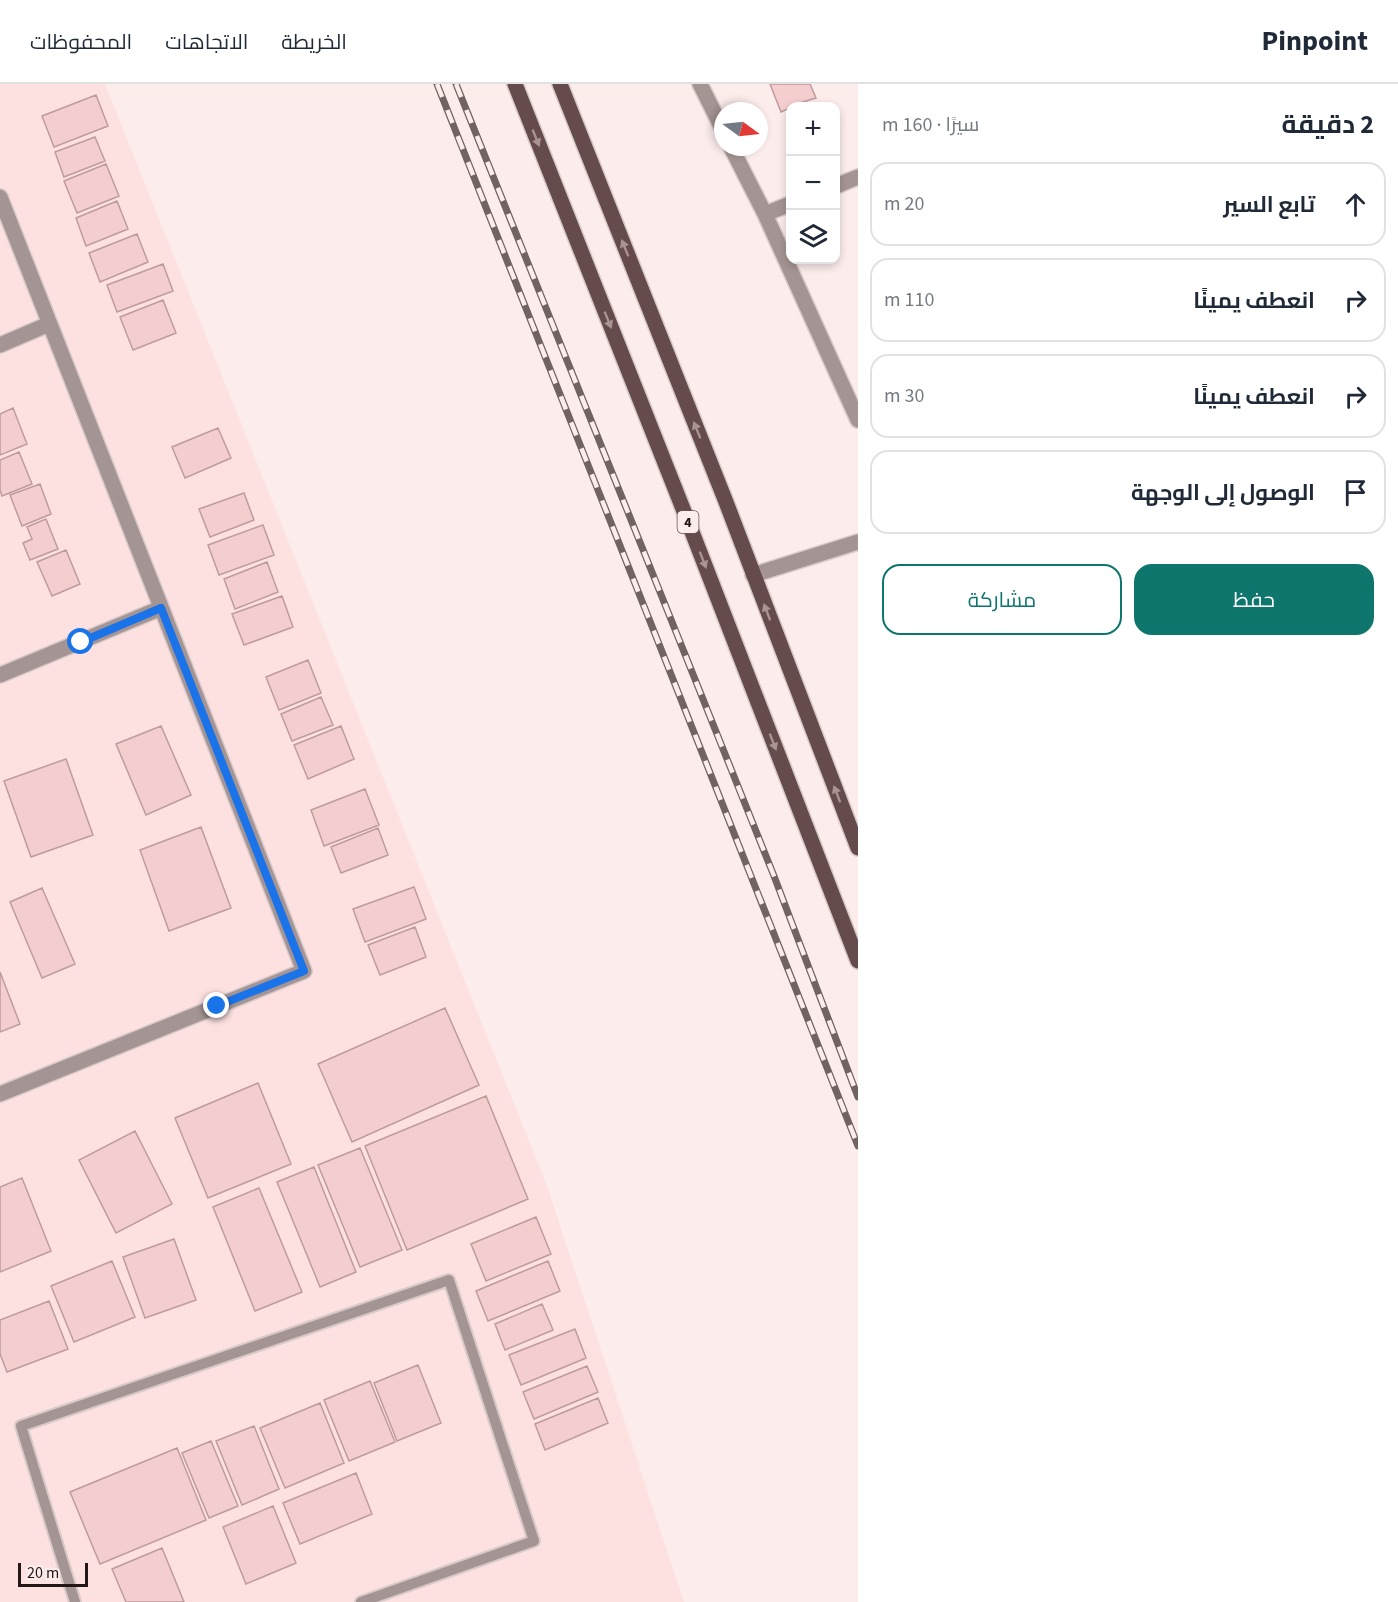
<!DOCTYPE html>
<html lang="ar">
<head>
<meta charset="utf-8">
<style>
	:root { --surface:#fff; --page:#f6f6f7; --text:#1f2937; --muted:#747a83; --line:#e0e1e3; --accent:#0f766e }
	body { margin:0; font-family:"Source Sans 3",Cairo,sans-serif; background:var(--page); color:var(--text); direction:rtl }
	.controls { position:absolute; right:18px; top:18px; display:grid; overflow:hidden; border-radius:12px; box-shadow:0 3px 9px #0003 }
	.controls button { width:54px; height:54px; display:grid; place-items:center; padding:0; border:0; border-bottom:2px solid var(--line); background:var(--surface); color:var(--text); font:30px sans-serif }
	.compass { position:absolute; left:714px; top:18px; width:54px; height:54px; border-radius:50%; background:var(--surface); box-shadow:0 3px 9px #0003; rotate:105deg }
	.scale { position:absolute; left:18px; bottom:15px; width:70px; box-sizing:border-box; padding-left:6px; border:3px solid #231616; border-top:0; font-size:16px; line-height:21px; white-space:nowrap; color:#231616; -webkit-text-stroke:4px #fcecec; paint-order:stroke }
	.stop { position:absolute; width:18px; height:18px; margin:-14px; border:4px solid #1a73e8; border-radius:50%; background:#fff }
	.stop.end { background:#1a73e8; border-color:#fff; box-shadow:0 2px 6px #0008 }
	.list { margin:0; padding:0; list-style:none }
	h2 { display:flex; justify-content:space-between; align-items:center; height:78px; margin:0; padding:0 24px; font-size:26px }
	h2 small { font-size:20px; font-weight:400; color:var(--muted) }
	.list li { display:grid; grid-template-columns:39px 1fr auto; gap:18px; align-items:center; box-sizing:border-box; height:84px; margin:0 12px 12px; padding:0 12px; border:2px solid var(--line); border-radius:18px }
	.list b { display:block; font-size:22px; white-space:nowrap }
	.list em { font-size:20px; font-style:normal; color:var(--muted) }
	.actions { display:flex; gap:12px; padding:18px 24px }
	.actions a { flex:1; padding:14px 0; border:2px solid var(--accent); border-radius:18px; text-align:center; font-size:21px; color:var(--accent) }
	.actions .main { background:var(--accent); color:#fff }
	.icon { flex:none; width:33px; height:33px; fill:none; stroke:currentColor; stroke-width:2; stroke-linecap:round; stroke-linejoin:round }
	.map { position:relative; flex:none; width:858px; height:1518px; overflow:hidden; direction:ltr }
	header { display:flex; align-items:center; gap:36px; box-sizing:border-box; height:84px; padding:0 30px; background:var(--surface); border-bottom:2px solid var(--line) }
	header strong { font-size:28px }
	nav { display:flex; gap:33px; margin-inline-start:auto; font-size:21px }
	main { display:flex }
	aside { flex:1; background:var(--surface) }
	.map>svg:first-child { display:block }
	.built { fill:#fde1e1 }
	.building { fill:#f4cece; stroke:#bf9b9b; stroke-width:1.5 }
	.lines { fill:none; stroke-linecap:round; stroke-linejoin:round }
	.lane-casing { stroke:#d9caca; stroke-width:14 }
	.street-casing { stroke:#d9caca; stroke-width:18 }
	.primary-casing { stroke:#d9caca; stroke-width:18 }
	.lane { stroke:#a59494; stroke-width:10 }
	.street { stroke:#a59494; stroke-width:15 }
	.primary { stroke:#654b4b; stroke-width:15 }
	.rail-casing { stroke:#726363; stroke-width:7 }
	.rail { stroke:#fcecec; stroke-width:4.5; stroke-dasharray:14; stroke-linecap:butt }
	.oneway { fill:#a99393 }
	.route { stroke:#1a73e8; stroke-width:8 }
	.labels { text-anchor:middle; stroke-width:4.5; stroke-linejoin:round; paint-order:stroke }
	.shield { fill:#fcecec; stroke:#645656; stroke-width:1.5 }
	.shield-label { font-size:14px; font-weight:bold; fill:#231616 }
</style>
</head>
<body>
<header>
<strong>Pinpoint</strong>
<nav><a>الخريطة</a><a>الاتجاهات</a><a>المحفوظات</a></nav>
</header>
<main>
<aside>
<h2>2 دقيقة<small>سيرًا · 160 m</small></h2>
<ul class="list">
<li><svg class="icon" aria-label="ahead" viewBox="0 0 24 24"><path d="M12 20V5M6 11l6-6 6 6"/></svg><div><b>تابع السير</b></div><em>20 m</em></li>
<li><svg class="icon" aria-label="right" viewBox="0 0 24 24"><path d="M7 20v-9h11M14 6l5 5-5 5"/></svg><div><b>انعطف يمينًا</b></div><em>110 m</em></li>
<li><svg class="icon" aria-label="right" viewBox="0 0 24 24"><path d="M7 20v-9h11M14 6l5 5-5 5"/></svg><div><b>انعطف يمينًا</b></div><em>30 m</em></li>
<li><svg class="icon" aria-label="arrive" viewBox="0 0 24 24"><path d="M6 21V4h12l-3 4 3 4H6"/></svg><div><b>الوصول إلى الوجهة</b></div></li>
</ul>
<div class="actions"><a class="main">حفظ</a><a>مشاركة</a></div>
</aside>
<div class="map">
<svg width="858" height="1518" viewBox="0 0 858 1518">
	<rect width="100%" height="100%" fill="#fcecec"/>
	<path class="built" d="M0,0H105L547,1102L684,1518H0Z"/>
	<path class="building" d="M770,0H810L816,14L790,22V24L781,28Z
		M96,11L108,42L54,63L42,32Z
		M95,53L105,77L64,93L55,68Z
		M106,80L119,112L77,129L64,97Z
		M117,117L128,145L86,162L76,134Z
		M137,150L148,178L100,198L89,169Z
		M163,180L173,207L117,228L107,201Z
		M163,216L176,249L133,266L120,233Z
		M13,324L27,360L0,371V330Z
		M218,344L231,374L185,394L172,363Z
		M19,368L32,400L2,412L0,406V376Z
		M40,400L51,430L22,442L10,411Z
		M244,409L254,436L210,453L199,425Z
		M46,435L58,465L30,476L23,459L32,455L27,443Z
		M263,441L274,471L219,491L208,461Z
		M66,466L80,500L52,512L37,478Z
		M267,478L278,508L235,525L224,495Z
		M282,512L293,543L244,561L232,530Z
		M308,576L321,609L279,626L266,593Z
		M321,613L333,641L292,657L281,630Z
		M161,642L191,711L146,731L116,660Z
		M341,642L354,675L308,695L294,661Z
		M66,675L93,751L31,773L4,697Z
		M365,705L379,741L324,762L311,726Z
		M201,743L231,824L169,847L140,766Z
		M378,744L388,771L341,789L331,763Z
		M414,803L426,835L365,858L353,825Z
		M42,804L75,880L42,894L10,818Z
		M415,843L426,873L380,891L368,861Z
		M0,888L20,940L0,948Z
		M445,924L479,1001L352,1058L318,980Z
		M258,999L291,1080L208,1114L175,1034Z
		M486,1012L528,1115L407,1166L365,1062Z
		M135,1047L172,1120L116,1149L79,1076Z
		M360,1064L402,1166L360,1183L318,1081Z
		M314,1083L356,1188L320,1203L277,1098Z
		M22,1094L51,1167L0,1188V1103Z
		M259,1104L302,1208L255,1227L213,1123Z
		M536,1133L551,1170L486,1197L471,1160Z
		M174,1155L196,1216L145,1234L123,1173Z
		M112,1177L135,1233L74,1258L51,1202Z
		M548,1177L560,1207L488,1237L476,1207Z
		M49,1217L68,1265L7,1288L0,1270V1236Z
		M542,1220L553,1246L505,1266L495,1240Z
		M575,1245L586,1274L521,1301L509,1271Z
		M418,1281L441,1339L397,1357L374,1299Z
		M587,1282L598,1308L534,1335L523,1308Z
		M370,1297L395,1358L349,1377L324,1316Z
		M598,1314L608,1339L545,1366L535,1340Z
		M320,1319L344,1379L285,1404L260,1344Z
		M254,1342L279,1405L242,1421L216,1357Z
		M211,1357L238,1422L209,1434L182,1369Z
		M177,1364L206,1436L100,1480L70,1408Z
		M356,1389L372,1430L300,1460L283,1419Z
		M273,1422L296,1479L246,1500L223,1443Z
		M162,1464L184,1518H126L112,1485Z"/>
	<g class="lines">
		<g class="lane-casing">
			<path id="lane" d="M75,1518L21,1342L449,1196L534,1457L361,1518"/>
		</g>
		<g class="street-casing">
			<path id="street" d="M700,0L723,46
				M731,63L765,130L858,336
				M836,102L858,93
				M0,113L304,887L0,1010
				M765,130L790,120
				M0,261L49,240
				M753,491L858,458
				M0,591L161,524"/>
		</g>
		<g class="primary-casing">
			<path id="primary" d="M515,0L689,440L858,877
				M560,0L726,418L858,764"/>
		</g>
		<use href="#lane" class="lane"/>
		<use href="#street" class="street"/>
		<use href="#primary" class="primary"/>
		<g class="rail-casing">
			<path id="rail" d="M437,0L858,1062
				M456,0L774,792L858,1013"/>
		</g>
		<use href="#rail" class="rail"/>
	</g>
	<defs><path id="oneway-solid" d="M-6-.8H1V-3.2L6.5 0L1 3.2V.8H-6Z" transform="scale(1.5)"/></defs>
	<g class="oneway">
		<use href="#oneway-solid" transform="translate(536 54) rotate(68)"/>
		<use href="#oneway-solid" transform="translate(625 164) rotate(-112)"/>
		<use href="#oneway-solid" transform="translate(608 236) rotate(68)"/>
		<use href="#oneway-solid" transform="translate(697 346) rotate(-112)"/>
		<use href="#oneway-solid" transform="translate(703 476) rotate(69)"/>
		<use href="#oneway-solid" transform="translate(767 528) rotate(-111)"/>
		<use href="#oneway-solid" transform="translate(773 658) rotate(69)"/>
		<use href="#oneway-solid" transform="translate(837 710) rotate(-111)"/>
	</g>
	<g class="lines">
		<path class="route" d="M81,558L161,524L304,887L217,922"/>
	</g>
	<g class="labels">
		<rect class="shield" x="677.5" y="427" width="21" height="22" rx="4.5"/>
		<g class="shield-label">
			<text x="688" y="443">4</text>
		</g>
	</g>
</svg>
<div class="controls">
<button>+</button>
<button>−</button>
<button><svg class="icon" aria-label="layers" viewBox="0 0 24 24"><path d="M12 4l9 5-9 5-9-5zM3 14l9 5 9-5"/></svg></button>
</div>
<svg class="compass" viewBox="-18 -18 36 36"><path d="M0-13l5 13h-10z" fill="#e53935"/><path d="M0 13l5-13h-10z" fill="#747a83"/></svg>
<div class="scale">20 m</div>
<div class="stop" style="left:81px;top:558px"></div>
<div class="stop end" style="left:217px;top:922px"></div>
</div>
</main>
</body>
</html>
